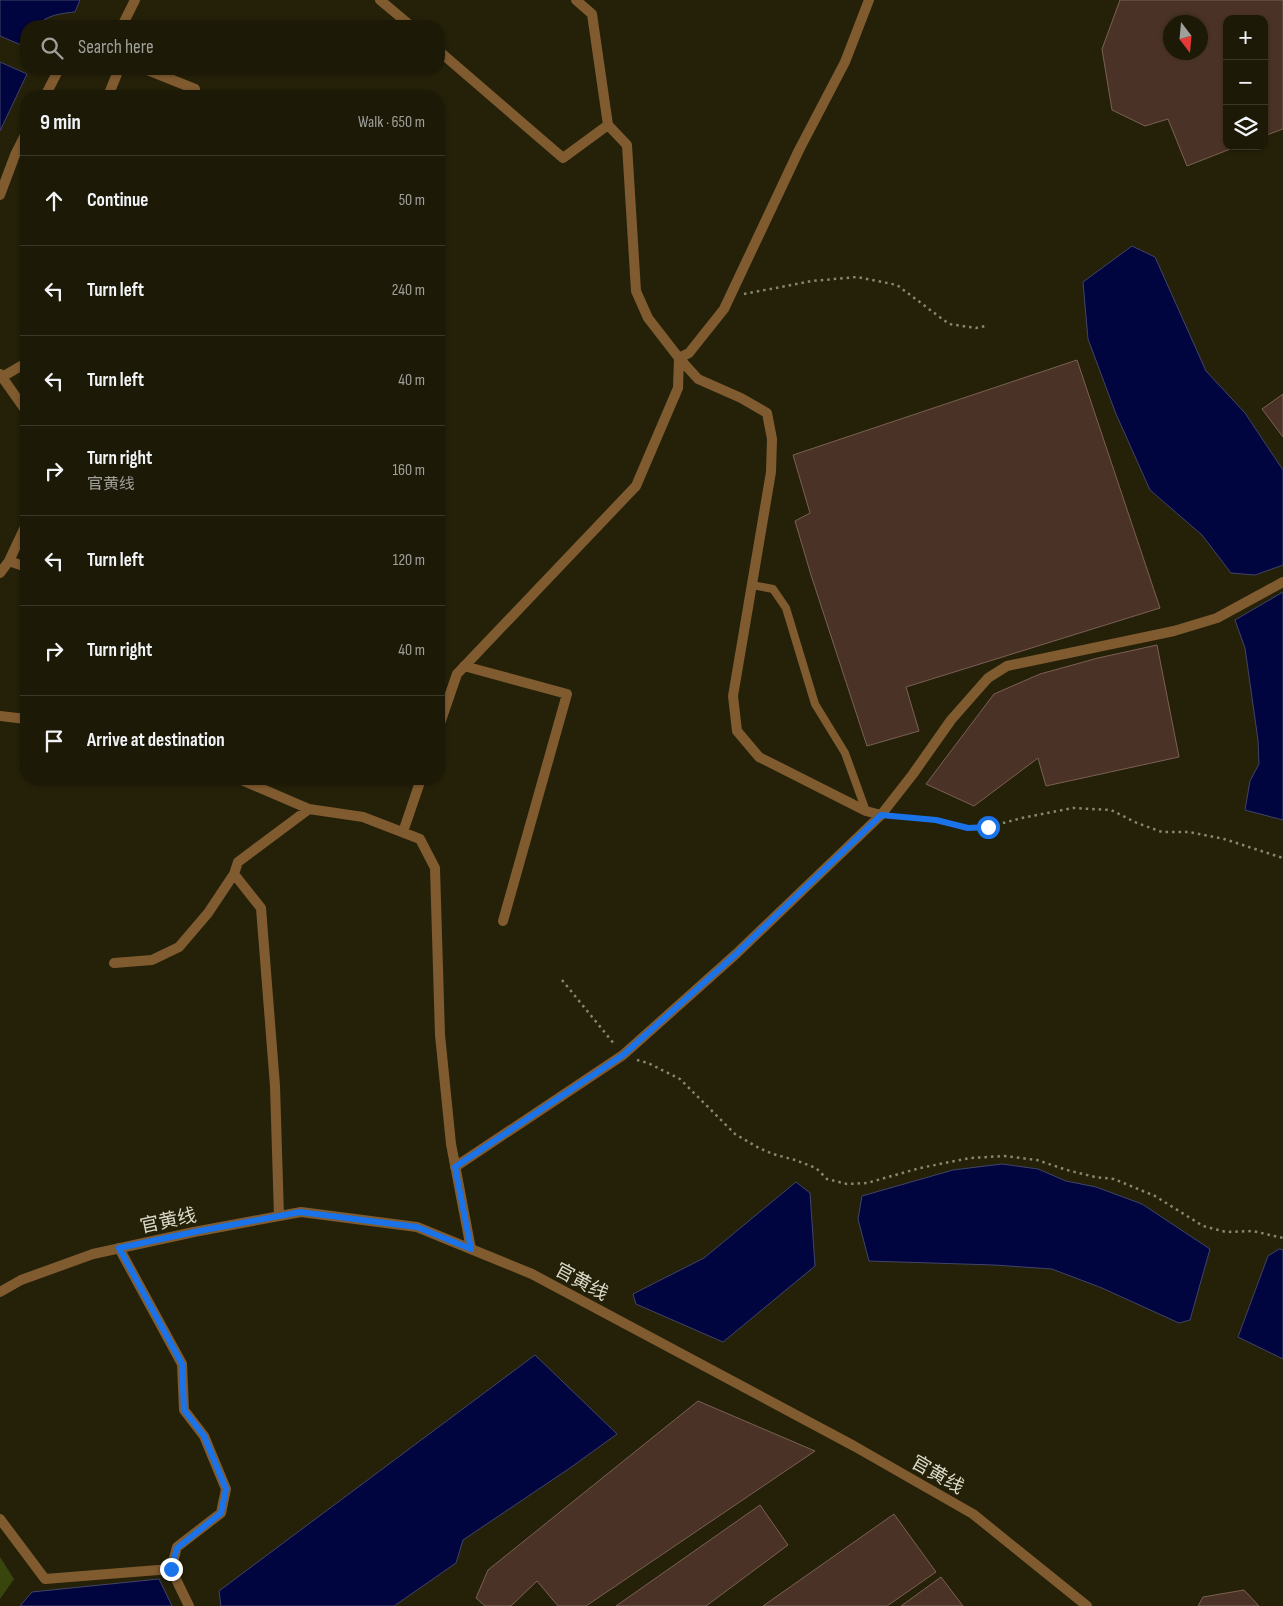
<!DOCTYPE html>
<html lang="en">
<head>
<meta charset="utf-8">
<style>
	:root { --surface:#1c1906; --page:#252210; --text:#f1f3f6; --muted:#a0a09b; --line:#3a3828 }
	body { margin:0; font-family:"Sofia Sans Condensed","Noto Sans SC",sans-serif; background:var(--page); color:var(--text) }
	.controls { position:absolute; right:15px; top:15px; display:grid; overflow:hidden; border-radius:10px; box-shadow:0 1px 4px #0004 }
	.controls button { width:45px; height:45px; display:grid; place-items:center; padding:0; border:0; border-bottom:1px solid var(--line); background:var(--surface); color:var(--text); font:25px sans-serif }
	.compass { position:absolute; left:1163px; top:15px; width:45px; height:45px; border-radius:50%; background:var(--surface); box-shadow:0 1px 4px #0004; rotate:164deg }
	.stop { position:absolute; width:15px; height:15px; margin:-11px; border:4px solid #1a73e8; border-radius:50%; background:#fff }
	.stop.end { background:#1a73e8; border-color:#fff; box-shadow:0 1px 5px #0008 }
	.list { margin:0; padding:0; list-style:none }
	h2 { display:flex; justify-content:space-between; align-items:center; height:65px; margin:0; padding:0 20px; font-size:21px }
	h2 small { font-size:16px; font-weight:400; color:var(--muted) }
	.list li { display:grid; grid-template-columns:32px 1fr auto; gap:15px; align-items:center; box-sizing:border-box; height:90px; padding:0 20px; border-top:1px solid var(--line) }
	.list b { display:block; font-size:19px; white-space:nowrap }
	.list p { margin:0; font-size:16px; white-space:nowrap; color:var(--muted) }
	.list em { font-size:16px; font-style:normal; color:var(--muted) }
	.icon { flex:none; width:28px; height:28px; fill:none; stroke:currentColor; stroke-width:2; stroke-linecap:round; stroke-linejoin:round }
	.map { position:relative; flex:none; width:1283px; height:1606px; overflow:hidden }
	.search { position:absolute; background:var(--surface); box-shadow:0 1px 4px #0004; left:20px; top:20px; width:425px; height:55px; display:flex; align-items:center; gap:12px; box-sizing:border-box; padding:0 18px; border-radius:20px; color:var(--muted); font-size:19px }
	.panel { position:absolute; background:var(--surface); box-shadow:0 1px 4px #0004; left:20px; top:90px; width:425px; height:695px; border-radius:20px }
	.map>svg:first-child { display:block }
	.green { fill:#38460e }
	.water { fill:#00043f; stroke:#414468 }
	.building { fill:#4a3226; stroke:#7b6054; fill-rule:evenodd }
	.lines { fill:none; stroke-linecap:round; stroke-linejoin:round }
	.path { stroke:#888571; stroke-width:2.5; stroke-dasharray:2.5 4; stroke-linecap:butt }
	.service { stroke:#805b30; stroke-width:8 }
	.minor { stroke:#805b30; stroke-width:10 }
	.tertiary { stroke:#805b30; stroke-width:10 }
	.route { stroke:#1a73e8; stroke-width:6 }
	.labels { text-anchor:middle; stroke-width:4; stroke-linejoin:round; paint-order:stroke }
	.street-label { font-size:19px; fill:#dad8c9; stroke:#252108 }
</style>
</head>
<body>
<div class="map">
<svg width="1283" height="1606" viewBox="0 0 1283 1606">
	<rect width="100%" height="100%" fill="#252108"/>
	<path class="green" d="M0,1557L14,1579L0,1599Z"/>
	<path class="water" d="M0,0H80L75,12C64,13 44,15 38,26H26V47L0,36Z
		M0,62L27,74L0,131Z
		M1132,246L1155,257L1206,371L1245,413L1283,470V565L1255,575L1231,573L1202,535L1150,490L1116,414L1088,339L1083,282Z
		M1283,592V820L1245,810L1250,781L1259,764L1258,740L1245,648L1235,620Z
		M1002,1164L1038,1169L1066,1181L1096,1187L1142,1204L1210,1249L1190,1320L1179,1323L1102,1288L1052,1269L994,1265L869,1261L858,1219L862,1196L953,1170Z
		M796,1182L810,1193L815,1266L723,1342L636,1304L633,1294L704,1258Z
		M1279,1249L1283,1250V1359L1238,1337L1268,1256Z
		M535,1355L617,1434L570,1468L463,1540L456,1563L394,1606H221L219,1591Z
		M159,1579L172,1606H20L32,1592Z"/>
	<path class="building" d="M1120,0H1283V129L1264,136V19H1227V146H1238L1187,166L1168,119L1145,126L1112,110L1102,49ZM1170,22H1200V52H1170Z
		M1077,360L1160,608L906,687L919,731L867,746L811,575L795,521L810,513L793,455Z
		M1283,394V437L1262,409Z
		M1157,645L1179,757L1046,786L1038,758L974,806L926,784L994,694L1040,674L1098,658Z
		M698,1401L815,1451L586,1606H558L537,1581L511,1606H485L476,1598L488,1570Z
		M760,1505L788,1545L706,1606H616Z
		M894,1514L936,1572L887,1606H763Z
		M941,1577L963,1606H901Z
		M1244,1590L1259,1606H1198L1203,1597Z"/>
	<g class="lines">
		<path class="path" d="M744,294L812,281L857,277L897,285L949,324L976,328L985,326
			M894,817L936,820L968,828L988,827L1022,818L1073,808L1111,810L1137,823L1162,832H1189L1224,839L1283,858
			M562,980L615,1045
			M637,1060L648,1063L680,1079L735,1134L759,1148L773,1154L795,1160L816,1168L827,1179L847,1184L867,1183L920,1168L970,1158L1004,1156L1037,1160L1067,1170L1095,1177L1114,1179L1155,1196L1203,1226L1226,1232L1253,1231L1283,1238"/>
		<path class="service" d="M752,585L773,589L786,608L815,704L845,753L866,811"/>
		<path class="minor" d="M380,0L411,26
			M122,26L135,0
			M439,51L563,158L608,125L592,14L576,0
			M145,69L195,89L192,96
			M45,96L59,69
			M108,96L119,69
			M0,195L15,155L26,133
			M0,374L26,411
			M2,377L26,363
			M9,561L26,567
			M0,573L9,561L26,525
			M464,666L567,694L503,921
			M0,716L26,719
			M439,726L457,674L636,486L678,388L679,358L648,318L636,291L627,145L608,125
			M239,779L309,809L363,817L420,839L435,868L440,1035L451,1144L471,1249
			M881,815L913,774L951,720L988,678L1007,666L1174,631L1217,618L1283,582
			M403,832L421,779
			M114,963L152,960L179,947L208,913L234,874
			M455,1167L623,1055L736,954L881,815L866,811L759,757L737,731L733,696L771,472L772,439L767,413L741,398L698,379L679,358L689,353L724,309L799,150L845,62L869,0
			M279,1216L275,1086L261,908L234,874L238,862L309,809
			M119,1248L182,1364L184,1410L204,1436L226,1489L221,1513L177,1547L171,1569L189,1606
			M0,1519L45,1579L171,1569"/>
		<path class="tertiary" d="M0,1292L21,1280L93,1254L194,1232L301,1212L417,1227L532,1274L854,1446L973,1514L1087,1606"/>
	</g>
	<g class="lines">
		<path class="route" d="M171,1569L177,1548L221,1513L226,1489L204,1436L184,1410L182,1364L119,1248L194,1232L300,1212L417,1227L471,1249L455,1167L623,1055L736,954L881,815L936,820L968,828L988,827"/>
	</g>
	<g class="labels">
		<g class="street-label">
			<text transform="translate(168 1220) rotate(-12)" y="7">官黄线</text>
			<text transform="translate(582 1281) rotate(28)" y="7">官黄线</text>
			<text transform="translate(938 1474) rotate(30)" y="7">官黄线</text>
		</g>
	</g>
</svg>
<div class="controls">
<button>+</button>
<button>−</button>
<button><svg class="icon" aria-label="layers" viewBox="0 0 24 24"><path d="M12 4l9 5-9 5-9-5zM3 14l9 5 9-5"/></svg></button>
</div>
<svg class="compass" viewBox="-18 -18 36 36"><path d="M0-13l5 13h-10z" fill="#e53935"/><path d="M0 13l5-13h-10z" fill="#a0a09b"/></svg>
<div class="stop" style="left:988px;top:827px"></div>
<div class="stop end" style="left:171px;top:1569px"></div>
<div class="search"><svg class="icon" aria-label="search" viewBox="0 0 24 24"><circle cx="10" cy="10" r="6"/><path d="M15 15l6 6"/></svg>Search here</div>
<section class="panel">
<h2>9 min<small>Walk · 650 m</small></h2>
<ul class="list">
<li><svg class="icon" aria-label="ahead" viewBox="0 0 24 24"><path d="M12 20V5M6 11l6-6 6 6"/></svg><div><b>Continue</b></div><em>50 m</em></li>
<li><svg class="icon" aria-label="left" viewBox="0 0 24 24"><path d="M17 20v-9H6M10 6l-5 5 5 5"/></svg><div><b>Turn left</b></div><em>240 m</em></li>
<li><svg class="icon" aria-label="left" viewBox="0 0 24 24"><path d="M17 20v-9H6M10 6l-5 5 5 5"/></svg><div><b>Turn left</b></div><em>40 m</em></li>
<li><svg class="icon" aria-label="right" viewBox="0 0 24 24"><path d="M7 20v-9h11M14 6l5 5-5 5"/></svg><div><b>Turn right</b><p>官黄线</p></div><em>160 m</em></li>
<li><svg class="icon" aria-label="left" viewBox="0 0 24 24"><path d="M17 20v-9H6M10 6l-5 5 5 5"/></svg><div><b>Turn left</b></div><em>120 m</em></li>
<li><svg class="icon" aria-label="right" viewBox="0 0 24 24"><path d="M7 20v-9h11M14 6l5 5-5 5"/></svg><div><b>Turn right</b></div><em>40 m</em></li>
<li><svg class="icon" aria-label="arrive" viewBox="0 0 24 24"><path d="M6 21V4h12l-3 4 3 4H6"/></svg><div><b>Arrive at destination</b></div></li>
</ul>
</section>
</div>
</body>
</html>
